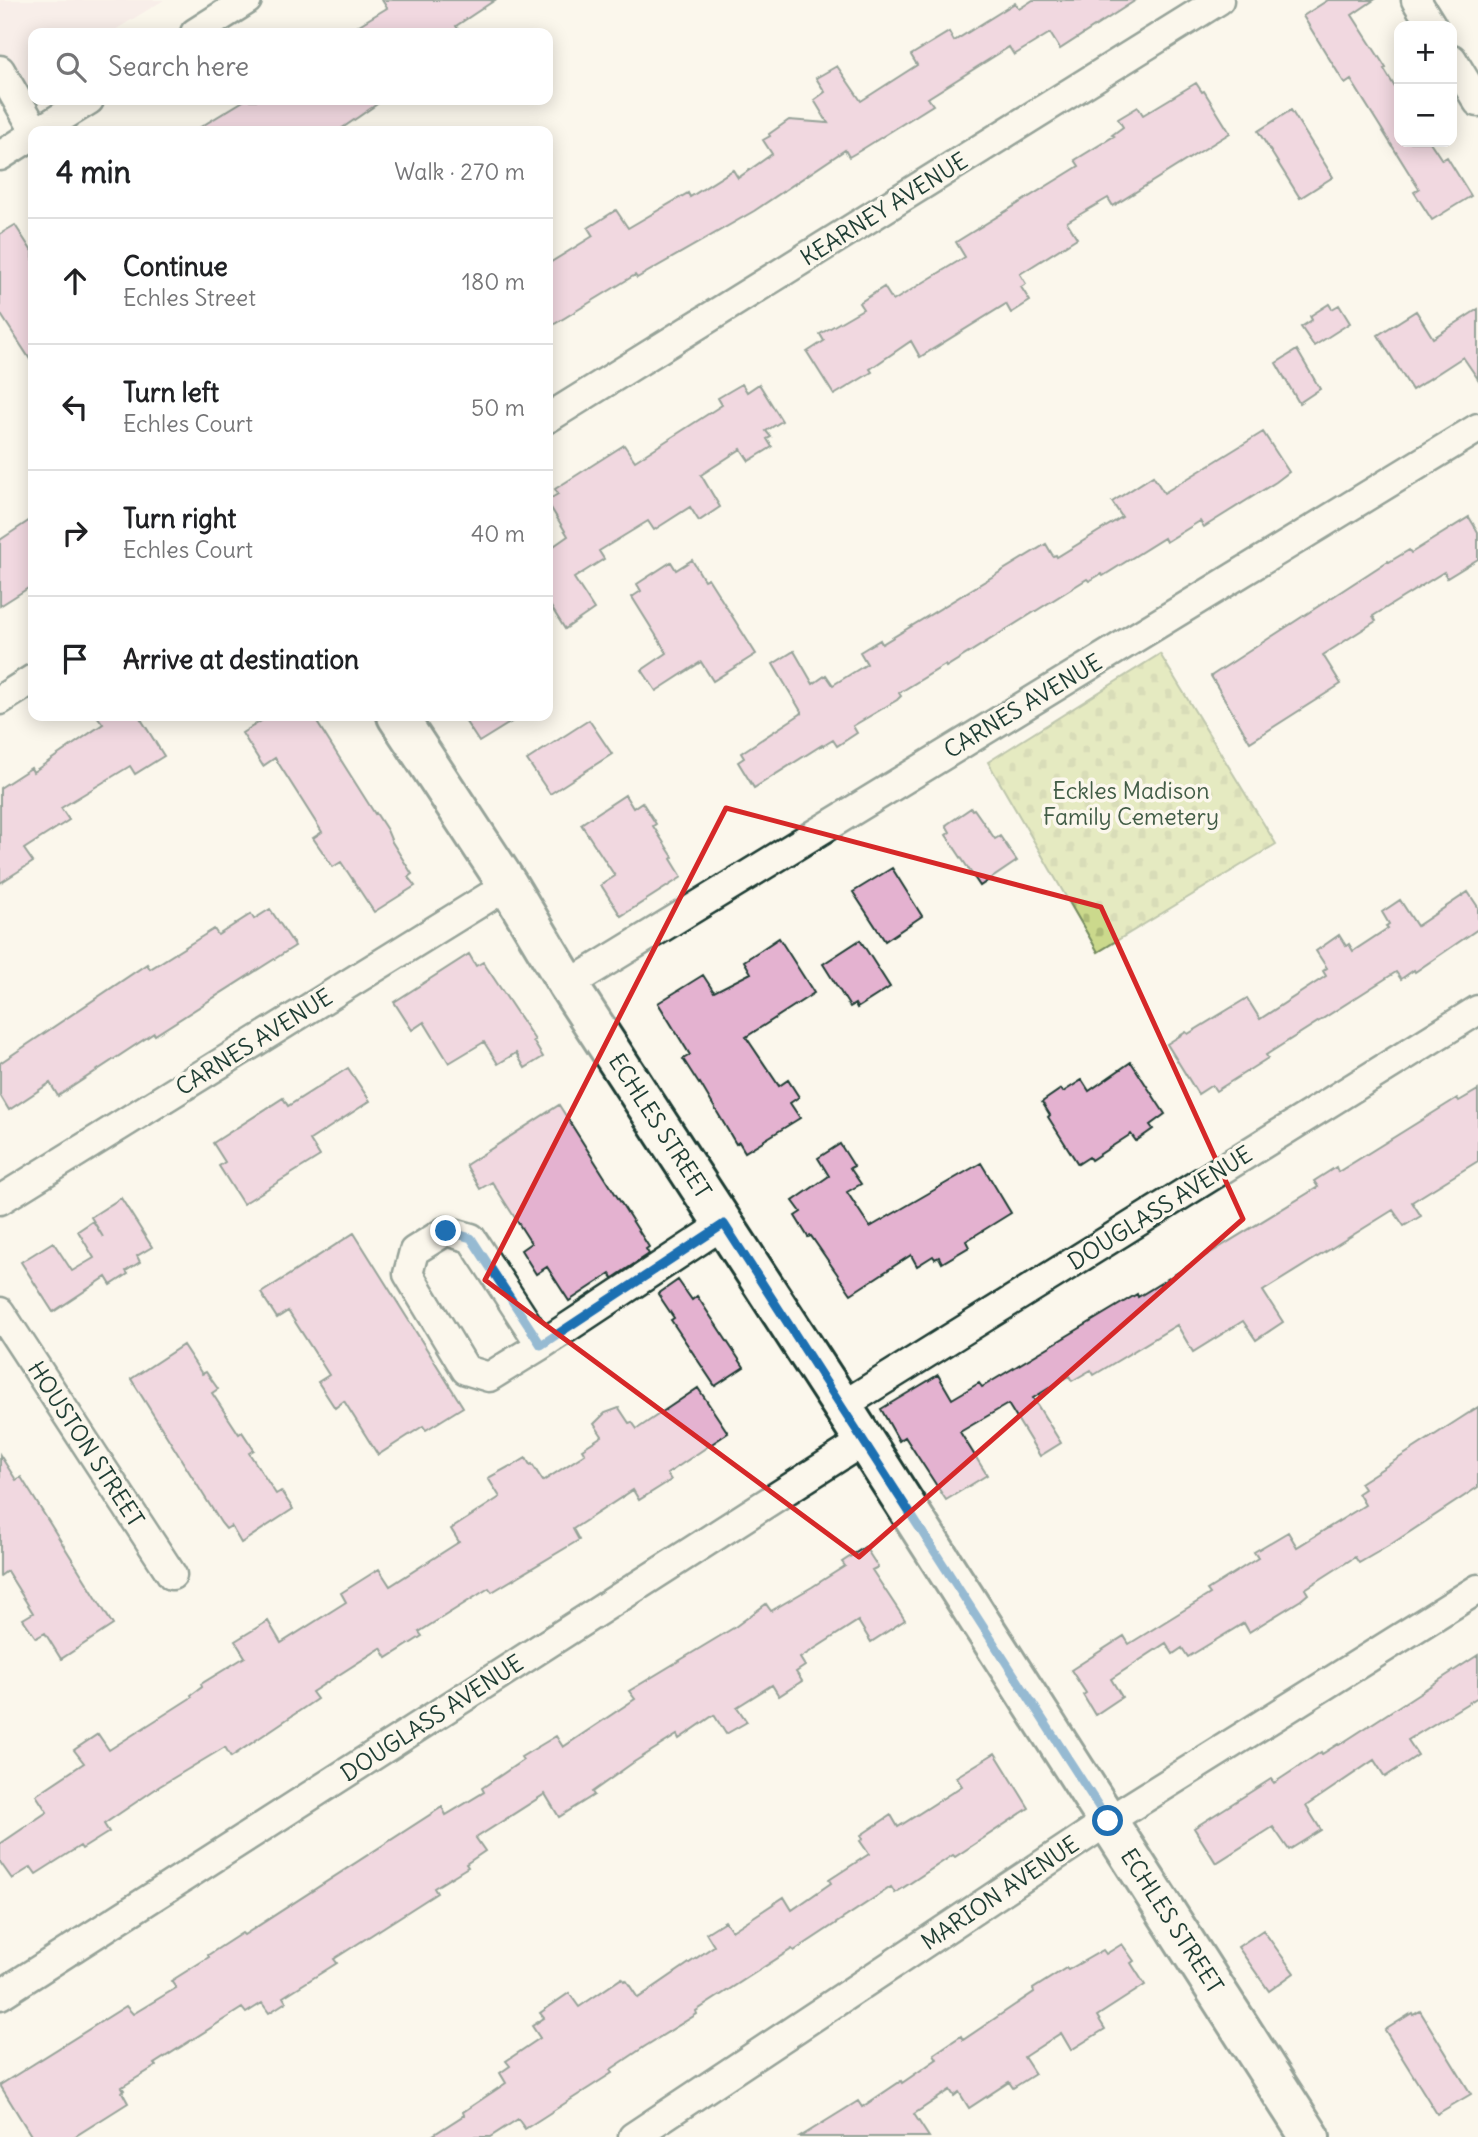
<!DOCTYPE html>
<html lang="en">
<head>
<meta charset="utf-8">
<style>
	:root { --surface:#fff; --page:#f6f6f6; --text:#202124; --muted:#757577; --line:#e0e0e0 }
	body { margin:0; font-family:Delius,sans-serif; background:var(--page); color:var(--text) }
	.controls { position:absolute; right:21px; top:21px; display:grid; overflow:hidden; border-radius:14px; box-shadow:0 4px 18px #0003 }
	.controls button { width:63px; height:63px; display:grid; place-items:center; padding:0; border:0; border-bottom:2px solid var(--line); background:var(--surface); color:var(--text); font:35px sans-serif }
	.stop { position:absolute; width:21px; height:21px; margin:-16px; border:5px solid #1f6fb2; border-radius:50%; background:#fff }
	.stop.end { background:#1f6fb2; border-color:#fff; box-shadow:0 2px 7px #0008 }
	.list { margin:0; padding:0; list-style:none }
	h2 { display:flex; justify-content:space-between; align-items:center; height:91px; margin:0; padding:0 28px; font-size:30px }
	h2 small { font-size:23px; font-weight:400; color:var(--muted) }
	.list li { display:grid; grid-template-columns:46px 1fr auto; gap:21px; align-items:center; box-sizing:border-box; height:126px; padding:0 28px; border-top:2px solid var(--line) }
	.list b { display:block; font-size:26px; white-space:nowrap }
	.list p { margin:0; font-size:23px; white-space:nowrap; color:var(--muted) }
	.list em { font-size:23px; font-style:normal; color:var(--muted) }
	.icon { flex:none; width:38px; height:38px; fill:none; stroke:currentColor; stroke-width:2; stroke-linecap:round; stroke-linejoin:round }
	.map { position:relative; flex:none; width:1478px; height:2137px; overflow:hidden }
	.search { position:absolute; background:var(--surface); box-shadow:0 4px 18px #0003; left:28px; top:28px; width:525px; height:77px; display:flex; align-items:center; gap:18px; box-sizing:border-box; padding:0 24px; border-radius:14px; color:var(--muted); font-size:26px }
	.panel { position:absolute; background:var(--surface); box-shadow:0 4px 18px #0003; left:28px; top:126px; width:525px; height:595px; border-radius:14px }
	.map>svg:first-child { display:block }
	.built { fill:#f4e2e4 }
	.cemetery { fill:url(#cemetery-stones); stroke:#758b60; stroke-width:2 }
	.building { fill:#e4b2d0; stroke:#1f3d34; stroke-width:2 }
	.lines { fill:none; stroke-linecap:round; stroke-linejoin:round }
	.street-casing { stroke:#1f3d34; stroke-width:33 }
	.secondary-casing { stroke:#1f3d34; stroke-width:44 }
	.street { stroke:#fbf7ec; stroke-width:28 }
	.secondary { stroke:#fbf7ec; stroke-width:38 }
	.route { stroke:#1f6fb2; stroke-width:9 }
	.marked { fill:none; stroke:#d62828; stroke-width:5; stroke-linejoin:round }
	.labels { text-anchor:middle; stroke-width:7; stroke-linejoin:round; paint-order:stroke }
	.street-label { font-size:23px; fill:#1f3d34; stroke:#fbf7ec }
	.park-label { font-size:23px; fill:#415c46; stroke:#fbf7ec }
</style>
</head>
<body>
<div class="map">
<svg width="1478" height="2137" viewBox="0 0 1478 2137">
	<defs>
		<pattern id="cemetery-stones" width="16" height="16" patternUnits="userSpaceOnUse" patternTransform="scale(1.75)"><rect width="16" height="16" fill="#cbd98c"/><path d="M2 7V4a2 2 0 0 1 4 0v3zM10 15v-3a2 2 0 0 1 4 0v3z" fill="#aebb79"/></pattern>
	</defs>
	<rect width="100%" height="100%" fill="#fbf7ec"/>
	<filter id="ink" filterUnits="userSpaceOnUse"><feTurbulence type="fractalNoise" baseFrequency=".0143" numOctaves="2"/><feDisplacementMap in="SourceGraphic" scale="14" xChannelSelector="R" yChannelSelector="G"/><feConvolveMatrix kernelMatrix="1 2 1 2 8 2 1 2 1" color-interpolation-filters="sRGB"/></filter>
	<g filter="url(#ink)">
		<path class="built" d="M0,0H164L110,33H33V81L0,101Z"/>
		<path class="cemetery" d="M1160,654L1276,844L1098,952L988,762Z"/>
		<path class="building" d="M382,0H495L456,26L461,33H346L387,8Z
			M1033,0H1136L1060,49L1050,33L1014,55L1009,47L928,98L933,105L861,150L849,157L845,150L754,211L637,278L635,275L548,328V264L593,236L588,228L616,210L628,228L688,193L690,197L733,170L738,178L772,154L763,140L770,136L769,134L789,120L828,123L814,100L825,92L816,78L837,66L861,101L917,65L911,55L949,32L954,41L1015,3L1019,9Z
			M1328,0H1374L1352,15L1386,68L1384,69L1399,94V142H1430L1442,160L1447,157L1471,196L1432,220L1414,192L1419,189L1351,80L1345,84L1303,16Z
			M1196,83L1202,92L1204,91L1230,133L1113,206L1108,198L1067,222L1077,238L1020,274L1026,284L1021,287L1030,301L1011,313L1006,304L920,357L911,341L870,369L872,372L834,395L807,352L824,341L820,334L863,309L859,303L884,287L893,301L965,257L956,242L1079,166L1075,160L1114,136L1112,135L1123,127L1118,119L1138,107L1143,115Z
			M245,100H383L338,131H194Z
			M1291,110L1333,177L1300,198L1258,131Z
			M15,225L33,253V364L0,313V234Z
			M1329,304L1332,309L1339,305L1350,323L1314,346L1301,327L1312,320L1310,316Z
			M1478,309V379L1463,357L1412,390L1378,335L1416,311L1433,338Z
			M1297,350L1320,389L1299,403L1276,363Z
			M742,384L747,392L759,384L782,421L766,431L771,437L767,439L772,447L749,461L741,449L701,475L720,507L699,521L690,507L654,530L648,521L599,551L604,559L574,578L594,609L565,629L548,602V550L568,536L548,503V500L558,494L555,489L624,445L635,461L722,405L718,398Z
			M1263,432L1289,472L1276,482L1204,527L1200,521L1166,542L1164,538L1103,576L1101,574L1089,581L1087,579L946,667L945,665L899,693L901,696L897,700L853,726L857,733L837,746L833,740L823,746L822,745L754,788L738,762L744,758L741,753L802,713L773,664L794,651L813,684L826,675L833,685L867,664L860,652L880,640L882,644L1046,544L1053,556L1056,555L1057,557L1122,517L1112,502L1153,476L1164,493Z
			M1469,517L1478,532V559L1447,578L1444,572L1373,616L1376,621L1323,655L1341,684L1250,742L1211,676L1388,561L1389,562L1409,550L1411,553Z
			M33,518V585L0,606V540Z
			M692,560L704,580L708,578L756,654L713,681L701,662L656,691L642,670L667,653L632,597L641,591L637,584L671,562L676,570Z
			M97,716H139L164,756L135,774L130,766L61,808L69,820L24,849L33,862L0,883V788L31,768L33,772L103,724Z
			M269,716H313L375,814L376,813L387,830L392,842L412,874L408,877L415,886L374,912L341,862L333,867L313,838L322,832L275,758L263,766L242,733Z
			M462,716H521L479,742Z
			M589,720L612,754L550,794L527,760Z
			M625,795L633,808L642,802L656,824L653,826L673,857L671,859L682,877L621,916L601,885L615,876L581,824Z
			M971,808L972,810L974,809L995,839L1000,836L1017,861L980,886L946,835L950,832L946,825Z
			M892,868L922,916L885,941L853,892Z
			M1468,892L1478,907V929L1415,972L1414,970L1401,979L1396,972L1266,1055L1268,1058L1216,1091L1212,1085L1198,1094L1167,1044L1186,1032L1188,1034L1247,998L1260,1019L1326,976L1323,971L1327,968L1316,951L1339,935L1346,946L1349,944L1353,951L1388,928L1386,926L1389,924L1382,912L1400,900L1417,926Z
			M270,909L295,946L155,1035L154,1033L58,1096L50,1083L9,1110L0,1095V1063L147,964L150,969L214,929L218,935L251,914L254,919Z
			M779,938L814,993L746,1037L779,1086L788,1080L799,1097L790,1103L800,1118L745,1152L739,1142L736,1144L700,1083L699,1084L683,1059L690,1055L658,1003L703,975L714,992L751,973L744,961Z
			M860,940L890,987L857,1008L855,1004L850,1007L823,964Z
			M469,954L476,966L483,962L535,1040L533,1041L543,1057L525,1068L516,1053L498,1064L484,1042L449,1063L424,1022L412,1030L394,1002Z
			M1131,1062L1165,1114L1150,1125L1153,1129L1136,1141L1131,1134L1091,1160L1089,1157L1078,1164L1048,1117L1050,1115L1042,1102L1061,1089L1063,1092L1082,1080L1089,1091Z
			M348,1068L370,1101L310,1140L320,1156L243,1204L219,1166L225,1162L213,1143L283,1098L288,1106Z
			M1478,1090V1161L1412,1202L1421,1216L1404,1226L1393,1210L1263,1291L1283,1322L1256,1340L1243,1321L1193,1352L1177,1325L1094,1375L1091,1370L1072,1381L1069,1376L1033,1398L1061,1443L1040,1456L1008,1404L960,1432L987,1475L946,1500L905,1437L899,1441L881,1409L938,1375L952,1399L979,1383L982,1387L1137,1294L1138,1297L1318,1187L1314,1181L1336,1167L1338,1172L1457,1098L1459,1101Z
			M559,1105L649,1247L646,1249L649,1254L613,1278L610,1274L569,1301L547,1267L536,1274L521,1250L531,1243L492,1182L480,1189L466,1165Z
			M840,1144L854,1166L850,1168L861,1184L847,1192L870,1227L981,1163L1011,1213L966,1241L969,1247L942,1263L939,1257L935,1259L933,1256L917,1266L911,1255L851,1294L811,1236L808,1237L795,1216L801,1212L793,1201L829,1176L818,1158Z
			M121,1198L152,1247L137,1256L140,1262L126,1271L128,1274L111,1285L106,1277L53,1312L21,1262L53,1242L72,1271L94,1258L78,1231L93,1221L103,1237L91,1217Z
			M354,1233L463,1407L426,1430L423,1426L378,1455L344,1401L335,1408L318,1382L329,1375L288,1311L277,1318L261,1293Z
			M678,1280L692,1300L697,1296L744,1367L715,1386L671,1320L674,1318L658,1294Z
			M183,1345L202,1374L206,1372L218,1389L212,1393L239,1434L242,1432L254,1450L249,1453L276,1494L281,1491L293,1509L241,1543L231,1526L226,1529L221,1523L131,1379Z
			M698,1388L728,1433L667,1474L671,1480L639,1500L633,1490L573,1529L579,1540L492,1592L489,1588L419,1632L422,1636L387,1658L381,1648L312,1692L317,1699L231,1757L225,1747L160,1786L104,1824L109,1832L82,1849L80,1846L36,1874L31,1867L12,1879L0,1862V1844L47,1812L36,1795L84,1763L74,1750L98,1734L109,1750L192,1697L191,1695L202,1687L201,1684L245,1657L235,1641L268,1621L281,1643L346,1602L341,1593L379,1569L390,1586L459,1542L451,1529L500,1497L488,1478L510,1466L511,1467L526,1458L530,1465L532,1464L543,1481L585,1454L582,1449L602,1436L594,1424L605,1413L619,1408L629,1423L632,1422L637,1429Z
			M1478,1407V1487L1390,1545L1359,1563L1355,1557L1305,1589L1308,1594L1301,1600L1249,1632L1244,1623L1188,1657L1182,1648L1173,1654L1166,1643L1111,1679L1122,1697L1095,1715L1083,1695L1086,1693L1071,1670L1124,1636L1129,1644L1210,1594L1207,1590L1258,1558L1254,1552L1288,1532L1297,1547L1365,1505L1358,1493L1364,1489L1360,1483Z
			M0,1455L16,1480L21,1477L113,1625L61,1659L45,1633L36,1638L23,1619L33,1613L7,1571L0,1576Z
			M865,1547L878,1567L872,1570L905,1620L871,1642L858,1621L800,1658L805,1666L796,1672L802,1681L779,1696L772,1685L737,1707L747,1722L726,1734L714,1715L679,1739L677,1735L634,1762L592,1792L594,1795L559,1817L545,1794L476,1838L485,1851L466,1864L468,1867L434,1888L437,1893L334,1959L337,1963L283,1997L286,2002L269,2013L262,2003L246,2013L242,2008L154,2064L156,2066L122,2087L124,2090L122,2092L128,2103L74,2137H32L0,2085L126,2006L133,2014L176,1988L171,1981L209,1957L208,1955L242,1933L244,1935L442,1807L446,1815L484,1792L482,1788L523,1760L521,1757L556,1736L563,1747L635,1699L629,1691L735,1627L766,1604L771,1611L812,1587L845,1566L842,1562Z
			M1478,1655V1697L1408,1740L1418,1755L1385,1777L1374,1760L1306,1806L1321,1830L1289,1850L1273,1827L1216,1863L1194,1828L1271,1779L1274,1783L1321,1752L1322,1754L1338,1744L1339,1745Z
			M995,1753L1029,1808L955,1857L953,1855L895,1893L891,1887L794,1951L792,1949L696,2011L697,2014L644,2047L610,2070L612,2073L525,2129L518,2119L490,2137H430L464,2115L463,2112L506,2083L500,2073L510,2066L506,2061L540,2038L532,2026L544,2018L540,2013L569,1993L579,2007L622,1978L624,1981L626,1980L638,1998L714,1946L706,1933L725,1921L732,1931L784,1897L792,1910L831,1883L829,1880L869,1854L860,1841L863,1839L861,1835L891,1815L898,1827L962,1786L956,1777Z
			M1263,1930L1294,1973L1269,1991L1238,1947Z
			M1122,1944L1134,1961L1131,1963L1145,1985L1097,2016L1105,2029L1071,2050L1061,2033L1024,2057L1035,2074L1013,2088L1009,2082L969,2108L959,2092L954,2096L950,2090L914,2114L929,2137H800L858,2101L862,2107L901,2081L902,2083L937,2059L934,2054L961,2036L963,2040L1034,1992L1033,1989L1066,1968L1068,1970L1103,1950L1106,1954Z
			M1420,2011L1471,2094L1437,2114L1385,2030L1412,2013L1413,2015Z"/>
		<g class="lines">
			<g class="street-casing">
				<path id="street" d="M1416,0L1432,26
					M195,33L247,0
					M1452,59L1478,102
					M0,70L35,131
					M39,131L89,100
					M0,156L33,135
					M548,418L1219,0
					M0,700L33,679
					M568,985L1478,428
					M0,1200L508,885
					M0,1312L172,1575
					M541,1345L489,1377L466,1370L408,1274L414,1251L446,1231L471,1238L541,1345L724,1224
					M842,1406L1478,1010
					M0,1995L865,1440
					M633,2137L1108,1821L1478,1589"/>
			</g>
			<g class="secondary-casing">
				<path id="secondary" d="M397,716L508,885L568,985L842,1406L1310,2137"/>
			</g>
			<use href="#street" class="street"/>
			<use href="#secondary" class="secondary"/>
		</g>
	</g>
	<g class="lines" filter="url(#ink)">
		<path class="route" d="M446,1231L471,1238L541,1345L724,1224L1108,1821"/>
	</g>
	<path d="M0 0H1478V2137H0ZM726,808L1101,907L1243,1219L859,1557L485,1280Z" fill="#fbf7ec" fill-opacity=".55" fill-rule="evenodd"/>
	<path class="marked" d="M726,808L1101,907L1243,1219L859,1557L485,1280Z"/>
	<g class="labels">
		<g class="street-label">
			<text transform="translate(884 209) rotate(-32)" y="8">KEARNEY AVENUE</text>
			<text transform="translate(1023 706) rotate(-31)" y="8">CARNES AVENUE</text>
			<text transform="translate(254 1042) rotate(-32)" y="8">CARNES AVENUE</text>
			<text transform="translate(660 1126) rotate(57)" y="8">ECHLES STREET</text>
			<text transform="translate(1160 1208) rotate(-32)" y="8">DOUGLASS AVENUE</text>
			<text transform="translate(86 1444) rotate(57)" y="8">HOUSTON STREET</text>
			<text transform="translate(432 1718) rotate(-33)" y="8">DOUGLASS AVENUE</text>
			<text transform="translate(1000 1893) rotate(-34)" y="8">MARION AVENUE</text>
			<text transform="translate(1172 1921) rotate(57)" y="8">ECHLES STREET</text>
		</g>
		<g class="park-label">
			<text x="1131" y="799">Eckles Madison<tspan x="1131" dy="26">Family Cemetery</tspan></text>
		</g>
	</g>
</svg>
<div class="controls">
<button>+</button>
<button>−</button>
</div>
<div class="stop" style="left:1108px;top:1821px"></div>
<div class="stop end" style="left:446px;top:1231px"></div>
<div class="search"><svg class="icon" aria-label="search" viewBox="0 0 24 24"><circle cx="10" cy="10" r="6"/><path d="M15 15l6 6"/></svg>Search here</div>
<section class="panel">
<h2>4 min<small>Walk · 270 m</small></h2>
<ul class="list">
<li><svg class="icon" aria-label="ahead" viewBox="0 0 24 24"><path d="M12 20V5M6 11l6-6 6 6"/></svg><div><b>Continue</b><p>Echles Street</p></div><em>180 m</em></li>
<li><svg class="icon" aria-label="left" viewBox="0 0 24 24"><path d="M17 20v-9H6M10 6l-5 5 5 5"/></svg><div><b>Turn left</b><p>Echles Court</p></div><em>50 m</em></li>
<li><svg class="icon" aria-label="right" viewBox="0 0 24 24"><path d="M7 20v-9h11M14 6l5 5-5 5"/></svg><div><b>Turn right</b><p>Echles Court</p></div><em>40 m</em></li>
<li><svg class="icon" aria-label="arrive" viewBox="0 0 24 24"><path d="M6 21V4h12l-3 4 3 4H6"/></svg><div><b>Arrive at destination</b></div></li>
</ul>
</section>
</div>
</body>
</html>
